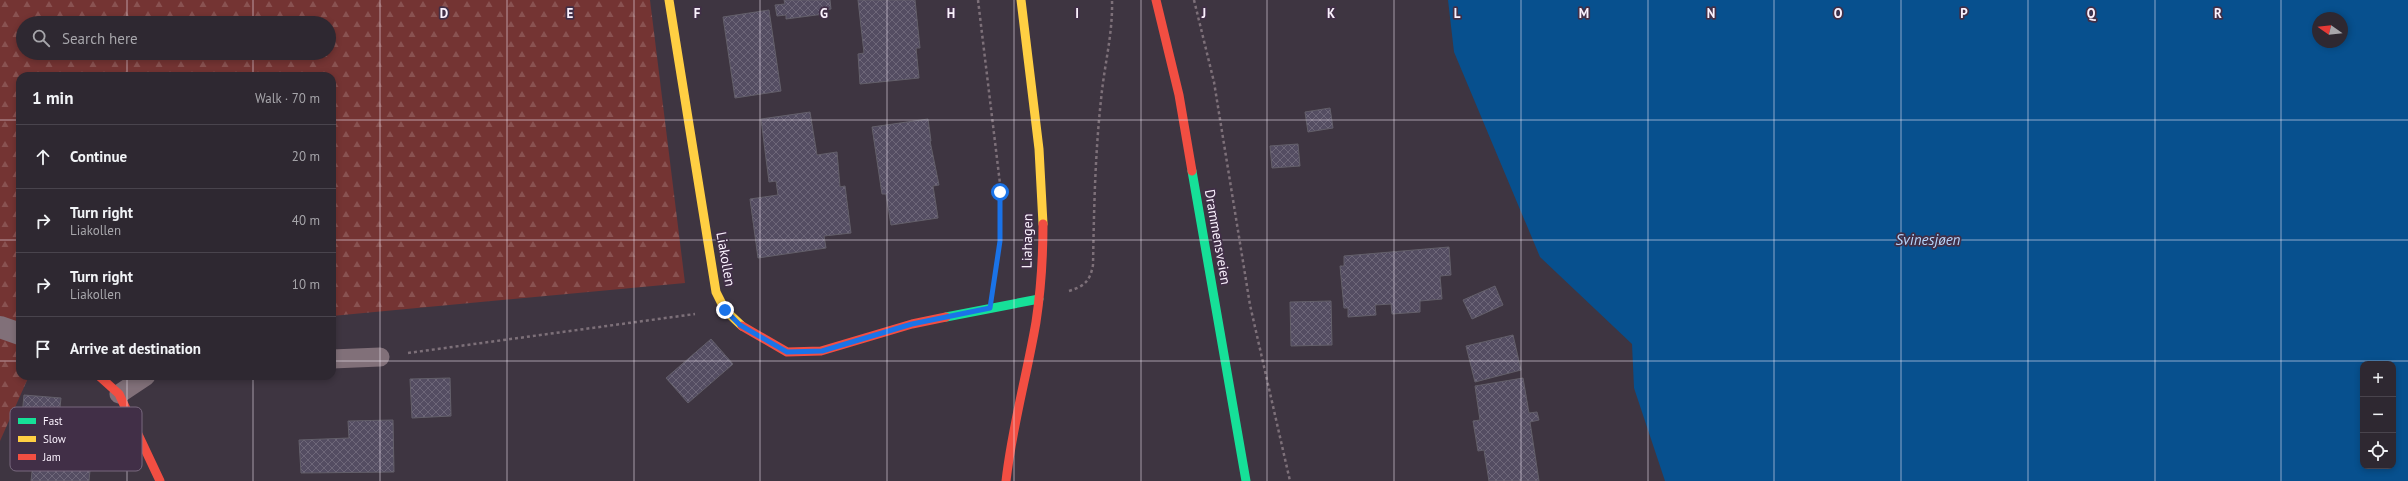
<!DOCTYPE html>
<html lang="en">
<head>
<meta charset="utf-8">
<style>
	:root { --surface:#2e2831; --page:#3a343d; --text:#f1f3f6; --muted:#a7a6ab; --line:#49444d }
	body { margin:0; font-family:"PT Sans",sans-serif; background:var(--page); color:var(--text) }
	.controls { position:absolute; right:12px; bottom:12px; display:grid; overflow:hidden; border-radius:8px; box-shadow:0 2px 6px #0003 }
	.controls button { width:36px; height:36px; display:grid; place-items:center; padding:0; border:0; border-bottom:1px solid var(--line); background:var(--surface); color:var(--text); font:20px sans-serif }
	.compass { position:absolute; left:2312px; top:12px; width:36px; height:36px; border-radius:50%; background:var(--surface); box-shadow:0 2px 6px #0003; rotate:284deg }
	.stop { position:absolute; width:12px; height:12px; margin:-9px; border:3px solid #1a73e8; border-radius:50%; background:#fff }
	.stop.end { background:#1a73e8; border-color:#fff; box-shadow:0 1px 4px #0008 }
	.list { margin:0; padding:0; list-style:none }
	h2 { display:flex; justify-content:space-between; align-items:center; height:52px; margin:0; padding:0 16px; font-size:17px }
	h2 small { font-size:13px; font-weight:400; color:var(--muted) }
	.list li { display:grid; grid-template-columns:26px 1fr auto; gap:12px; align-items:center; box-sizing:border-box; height:64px; padding:0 16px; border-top:1px solid var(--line) }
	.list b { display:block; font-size:15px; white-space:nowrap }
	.list p { margin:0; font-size:13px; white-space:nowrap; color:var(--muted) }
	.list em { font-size:13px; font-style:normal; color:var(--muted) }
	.icon { flex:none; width:22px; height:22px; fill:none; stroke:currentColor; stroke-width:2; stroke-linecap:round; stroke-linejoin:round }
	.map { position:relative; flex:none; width:2408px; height:481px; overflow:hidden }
	.search { position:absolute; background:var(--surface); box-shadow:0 2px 6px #0003; left:16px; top:16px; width:320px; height:44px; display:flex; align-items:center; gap:10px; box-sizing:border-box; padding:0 14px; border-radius:22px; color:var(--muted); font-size:15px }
	.panel { position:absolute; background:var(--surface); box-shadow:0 2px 6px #0003; left:16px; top:72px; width:320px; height:308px; border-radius:12px }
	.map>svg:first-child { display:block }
	.forest { fill:url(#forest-firs); fill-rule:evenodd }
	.water { fill:#07508e; fill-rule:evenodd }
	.building { fill:url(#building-cross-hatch); stroke:#635f6a }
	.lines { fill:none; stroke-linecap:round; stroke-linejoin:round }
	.path { stroke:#7d7079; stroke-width:2.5; stroke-dasharray:3 3; stroke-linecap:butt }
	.lane { stroke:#817079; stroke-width:19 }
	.street { stroke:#817079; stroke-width:22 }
	.fast { stroke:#16e098; stroke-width:9 }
	.slow { stroke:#ffcf43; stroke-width:9 }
	.jam { stroke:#f24e42; stroke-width:9 }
	.route { stroke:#1a73e8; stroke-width:5 }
	.grid { fill:none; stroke:#faf1fd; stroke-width:1; stroke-opacity:0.55 }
	.labels { text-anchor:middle; stroke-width:3.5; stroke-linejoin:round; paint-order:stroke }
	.street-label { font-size:14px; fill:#faf1fd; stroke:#412f47 }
	.water-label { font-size:15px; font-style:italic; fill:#b5d6fc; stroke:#412f47 }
	.key { fill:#412f47; stroke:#78697e; stroke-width:1 }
	.key-label { font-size:11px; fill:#faf1fd }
	.grid-label { font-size:13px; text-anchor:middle; font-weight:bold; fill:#faf1fd; stroke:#412f47; stroke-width:3.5; stroke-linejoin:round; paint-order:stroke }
</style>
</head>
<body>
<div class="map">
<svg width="2408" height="481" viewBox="0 0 2408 481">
	<defs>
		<pattern id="forest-firs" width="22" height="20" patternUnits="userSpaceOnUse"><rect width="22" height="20" fill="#743433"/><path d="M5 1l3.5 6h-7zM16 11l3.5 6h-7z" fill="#895251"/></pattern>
		<pattern id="building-cross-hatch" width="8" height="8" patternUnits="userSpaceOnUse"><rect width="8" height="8" fill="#544d62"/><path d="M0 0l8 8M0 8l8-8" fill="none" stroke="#6e6779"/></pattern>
	</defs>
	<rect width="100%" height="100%" fill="#3e3541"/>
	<path class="forest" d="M0,0H650L685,283L332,316V76H20V376H29L0,441ZM23,23H329V53H23Z"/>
	<path class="water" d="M1448,0H2408V481H1665L1634,388L1632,344L1540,257L1454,52ZM2318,18H2342V42H2318ZM2363,364H2393V466H2363Z"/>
	<path class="building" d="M784,0H830L831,9L824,10V14L786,19V15L777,16L775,5L785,4Z
		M858,0H915L920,48H916L919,78L860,84L858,54L864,53Z
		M769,10L781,91L735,98L723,17Z
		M1330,108L1333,128L1308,132L1305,112Z
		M810,112L817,155L837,152L840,187L845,186L851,233L824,236L826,248L758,258L750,199L778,195L776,181L769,182L761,119Z
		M928,119L931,141H930L939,185L933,186L938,218L891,225L886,194H882L872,127Z
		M1298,144L1300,166L1272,168L1270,146Z
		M1449,247L1451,275L1440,276L1442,299L1420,301V312L1392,314L1391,304L1375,305L1376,315L1348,317V308H1344L1340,266H1344V256Z
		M1495,286L1503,305L1472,319L1463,300Z
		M1331,301L1332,345L1291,346L1290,302Z
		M1513,335L1521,370L1475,382L1466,346Z
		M711,339L733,364L688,403L666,378Z
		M450,378L451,416L412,418L410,379Z
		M1523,378L1529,413L1537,412L1539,420L1530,422L1539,481H1489L1484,450L1478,451L1473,421L1480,420L1475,386Z
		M24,395L61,398L57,434L32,431L30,448L19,447Z
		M393,420L394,472L301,473L299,440L349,438L348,421Z
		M54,434L69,435L68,440L87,442L86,459L91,460L89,481H31L34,453H40L41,437L53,439Z"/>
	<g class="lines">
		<path class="path" d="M978,0L1001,192L1000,241L995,278
			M1194,0L1214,82L1250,305L1290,481
			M1069,291C1085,286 1090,281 1093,265C1094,210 1095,155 1101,100C1104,66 1113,34 1112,0
			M408,353L695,314"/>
		<path class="lane" d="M332,359L380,357
			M119,394L146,376"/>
		<path class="street" d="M0,327L20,334"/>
		<path class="fast" d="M1192,171L1246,481
			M946,317L1039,299"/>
		<path class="slow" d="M669,0L716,292L725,310L742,326
			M1021,0L1039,149L1043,224"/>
		<path class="jam" d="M1156,0L1179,95L1192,171
			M742,326L787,352L821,351L912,324L946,317
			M99,376L119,394L160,481
			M1006,481C1012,427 1027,375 1036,322C1041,289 1043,257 1043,224"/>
	</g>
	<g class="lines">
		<path class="route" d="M725,310L740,325L787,352L822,351L912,324L990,308L1000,241V192"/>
	</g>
	<path class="grid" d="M127,0V23M253,0V23M380,0V481M507,0V481M634,0V481M760,0V481M887,0V481M1014,0V481M1141,0V481M1267,0V481M1394,0V481M1521,0V481M1648,0V481M1774,0V481M1901,0V481M2028,0V481M2155,0V481M2281,0V481M127,53V76M253,53V76M0,120H20M332,120H2408M0,240H20M332,240H2408M0,361H20M332,361H2408M127,376V481M253,376V481"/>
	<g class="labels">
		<g class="street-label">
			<text transform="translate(1218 237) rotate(80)" y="5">Drammensveien</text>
			<text transform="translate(1027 241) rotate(-89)" y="5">Liahagen</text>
			<text transform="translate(726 259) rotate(80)" y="5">Liakollen</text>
		</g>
		<g class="water-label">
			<text x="1928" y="245">Svinesjøen</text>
		</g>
	</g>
	<rect x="10" y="407" width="132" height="64" rx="6" class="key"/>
	<rect x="18" y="418" width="18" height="6" fill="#16e098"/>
	<rect x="18" y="436" width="18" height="6" fill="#ffcf43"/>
	<rect x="18" y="454" width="18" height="6" fill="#f24e42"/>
	<g class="key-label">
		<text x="43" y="425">Fast</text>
		<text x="43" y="443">Slow</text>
		<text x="43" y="461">Jam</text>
	</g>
	<g class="grid-label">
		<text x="444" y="18">D</text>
		<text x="570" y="18">E</text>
		<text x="697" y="18">F</text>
		<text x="824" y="18">G</text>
		<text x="951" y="18">H</text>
		<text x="1077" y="18">I</text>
		<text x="1204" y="18">J</text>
		<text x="1331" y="18">K</text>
		<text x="1457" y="18">L</text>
		<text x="1584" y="18">M</text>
		<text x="1711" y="18">N</text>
		<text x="1838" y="18">O</text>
		<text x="1964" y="18">P</text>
		<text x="2091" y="18">Q</text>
		<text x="2218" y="18">R</text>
	</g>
</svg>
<div class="controls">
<button>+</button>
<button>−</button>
<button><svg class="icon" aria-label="locate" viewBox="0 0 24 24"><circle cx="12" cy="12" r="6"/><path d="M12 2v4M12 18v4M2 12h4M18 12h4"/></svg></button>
</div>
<svg class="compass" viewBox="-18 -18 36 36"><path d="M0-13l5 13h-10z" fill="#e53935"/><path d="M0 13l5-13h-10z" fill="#a7a6ab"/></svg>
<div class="stop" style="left:1000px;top:192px"></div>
<div class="stop end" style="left:725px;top:310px"></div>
<div class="search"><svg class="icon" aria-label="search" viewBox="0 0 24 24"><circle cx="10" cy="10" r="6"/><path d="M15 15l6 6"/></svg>Search here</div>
<section class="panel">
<h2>1 min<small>Walk · 70 m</small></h2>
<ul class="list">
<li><svg class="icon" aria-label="ahead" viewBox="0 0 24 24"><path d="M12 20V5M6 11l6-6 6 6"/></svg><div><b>Continue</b></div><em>20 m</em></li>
<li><svg class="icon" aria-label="right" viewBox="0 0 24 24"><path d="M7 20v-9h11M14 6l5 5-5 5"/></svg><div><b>Turn right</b><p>Liakollen</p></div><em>40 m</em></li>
<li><svg class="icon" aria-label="right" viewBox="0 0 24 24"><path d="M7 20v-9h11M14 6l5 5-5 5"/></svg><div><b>Turn right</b><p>Liakollen</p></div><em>10 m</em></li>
<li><svg class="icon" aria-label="arrive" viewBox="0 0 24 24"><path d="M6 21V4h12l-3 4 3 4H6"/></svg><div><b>Arrive at destination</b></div></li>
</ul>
</section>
</div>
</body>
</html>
